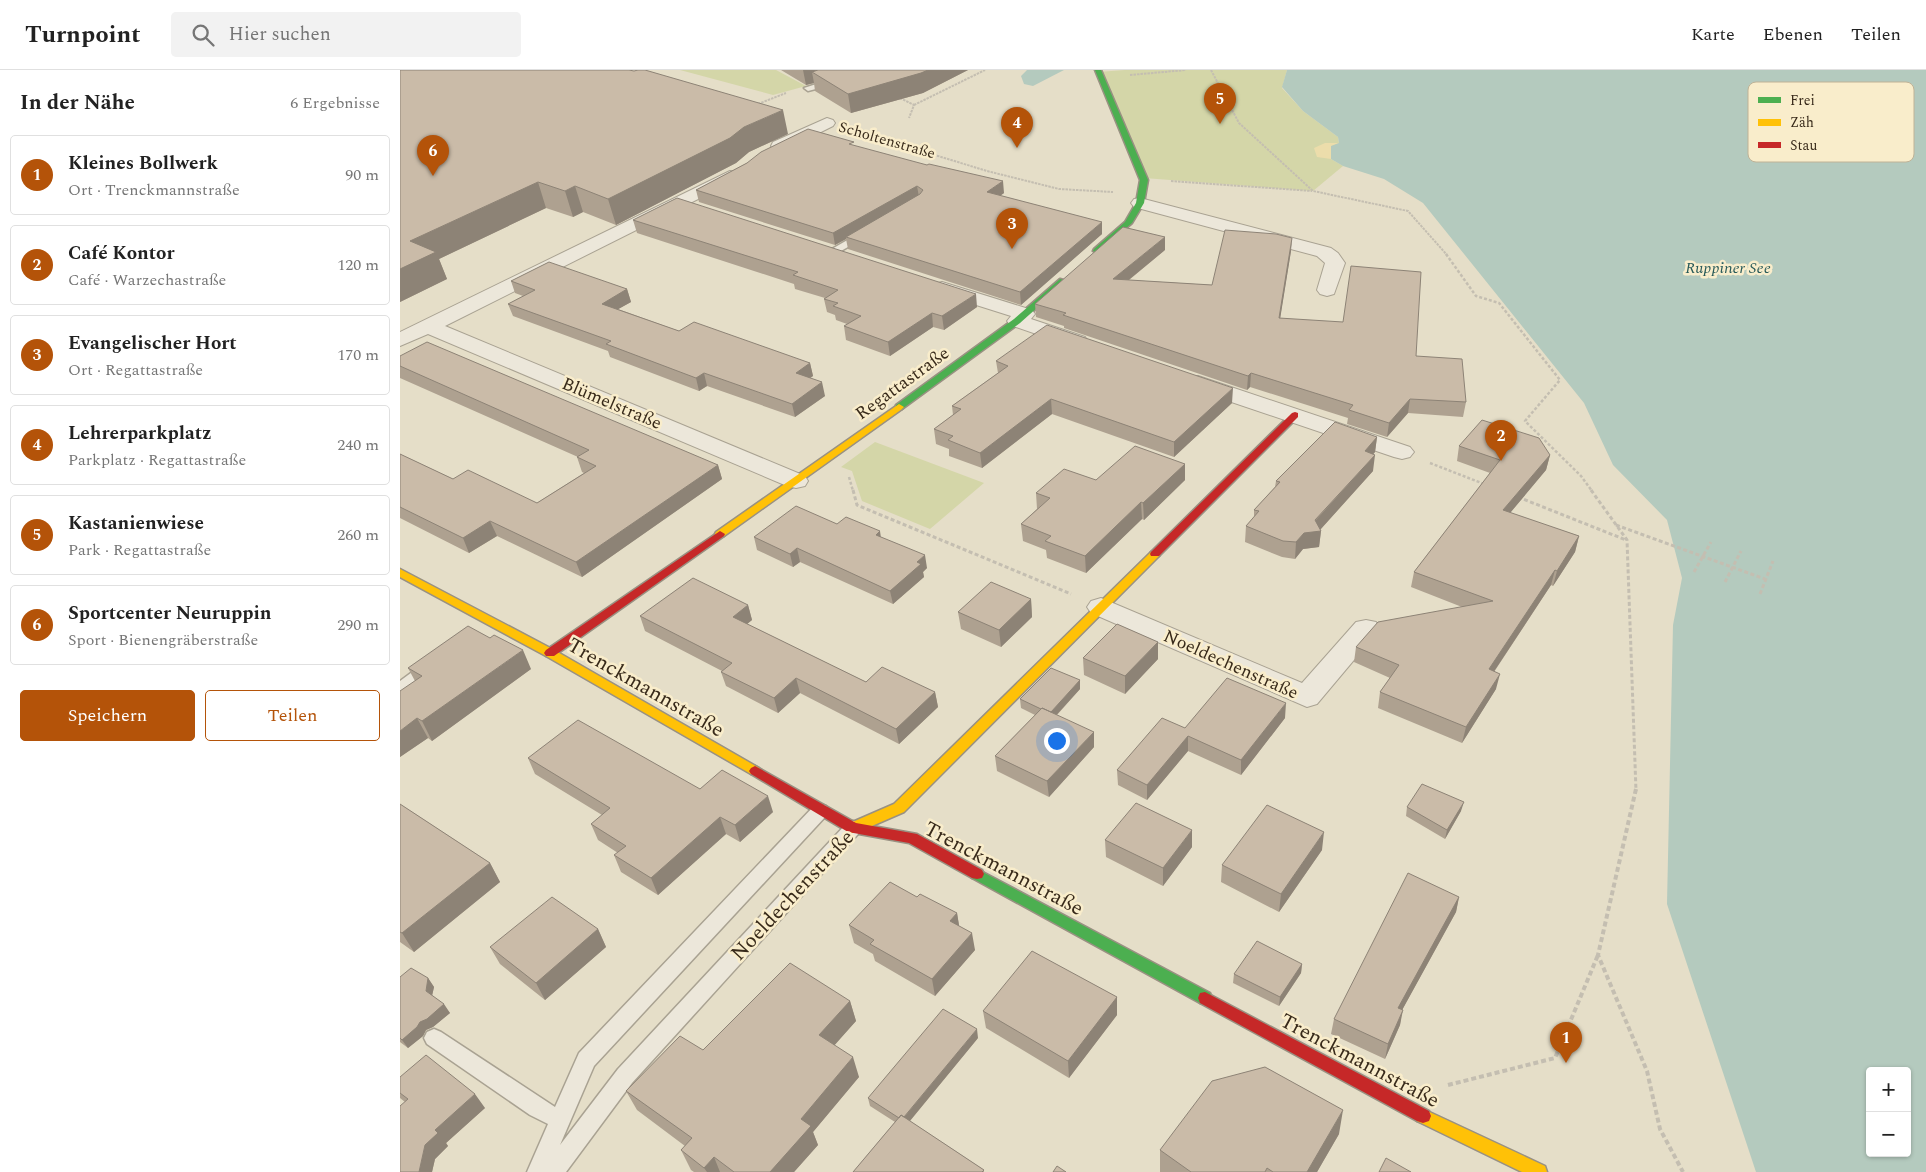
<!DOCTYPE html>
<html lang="de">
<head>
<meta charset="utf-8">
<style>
	:root { --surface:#fff; --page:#f2f2f2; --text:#222; --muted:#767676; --line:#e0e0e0; --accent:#b45309 }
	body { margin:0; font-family:Spectral,serif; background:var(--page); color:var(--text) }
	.controls { position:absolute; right:15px; bottom:15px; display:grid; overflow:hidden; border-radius:5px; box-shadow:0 1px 4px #0004 }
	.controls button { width:45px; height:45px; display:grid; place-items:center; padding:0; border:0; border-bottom:1px solid var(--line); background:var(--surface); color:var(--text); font:25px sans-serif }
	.you { position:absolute; left:656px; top:670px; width:18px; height:18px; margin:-12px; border:4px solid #fff; border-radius:50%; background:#1a73e8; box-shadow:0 0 0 8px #1a73e833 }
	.badge { display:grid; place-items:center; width:32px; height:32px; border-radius:50%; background:var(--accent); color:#fff; font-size:16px; font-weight:700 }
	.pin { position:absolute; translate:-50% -41px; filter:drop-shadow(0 1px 2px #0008) }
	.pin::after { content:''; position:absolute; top:26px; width:18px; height:15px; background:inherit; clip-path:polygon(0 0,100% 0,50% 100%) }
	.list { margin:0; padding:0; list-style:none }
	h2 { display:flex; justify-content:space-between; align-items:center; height:65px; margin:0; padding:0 20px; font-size:21px }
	h2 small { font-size:16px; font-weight:400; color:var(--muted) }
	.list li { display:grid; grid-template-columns:32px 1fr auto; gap:15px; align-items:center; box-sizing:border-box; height:80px; margin:0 10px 10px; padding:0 10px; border:1px solid var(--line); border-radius:5px }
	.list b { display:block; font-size:19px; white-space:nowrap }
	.list p { margin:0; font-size:16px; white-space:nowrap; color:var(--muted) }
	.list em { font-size:16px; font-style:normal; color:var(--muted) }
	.actions { display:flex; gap:10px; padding:15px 20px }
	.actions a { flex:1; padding:11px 0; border:1px solid var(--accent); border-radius:5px; text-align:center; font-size:18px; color:var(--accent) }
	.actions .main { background:var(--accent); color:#fff }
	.icon { flex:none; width:28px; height:28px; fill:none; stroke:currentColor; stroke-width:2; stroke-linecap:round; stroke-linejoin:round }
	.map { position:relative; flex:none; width:1526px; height:1102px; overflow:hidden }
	header { display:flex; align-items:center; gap:30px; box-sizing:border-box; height:70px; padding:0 25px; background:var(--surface); border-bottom:1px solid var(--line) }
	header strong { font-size:24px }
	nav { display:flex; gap:28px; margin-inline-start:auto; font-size:18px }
	.search { width:350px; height:45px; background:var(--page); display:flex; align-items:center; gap:12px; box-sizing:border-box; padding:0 18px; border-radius:5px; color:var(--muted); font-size:19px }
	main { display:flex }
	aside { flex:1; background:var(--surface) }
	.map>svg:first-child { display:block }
	.green { fill:#d4d6a8 }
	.sand { fill:#ecddab }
	.water { fill:#b4cabe; fill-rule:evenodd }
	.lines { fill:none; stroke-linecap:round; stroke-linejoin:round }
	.lane-casing { stroke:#a9a292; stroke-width:3 }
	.street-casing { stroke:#a9a292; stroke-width:2 }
	.fast-casing { stroke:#999182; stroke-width:3 }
	.slow-casing { stroke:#999182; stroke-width:3 }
	.jam-casing { stroke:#999182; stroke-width:3 }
	.path-far3 { stroke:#c4beb1; stroke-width:2; stroke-dasharray:2.5 1; stroke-linecap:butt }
	.path-far2 { stroke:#c4beb1; stroke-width:2.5; stroke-dasharray:3 2; stroke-linecap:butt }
	.path-far1 { stroke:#c4beb1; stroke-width:3; stroke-dasharray:4 2.5; stroke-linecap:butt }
	.path { stroke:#c4beb1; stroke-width:4; stroke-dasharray:5 3; stroke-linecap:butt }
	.lane { fill:#ece7da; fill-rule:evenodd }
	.street { fill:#ece7da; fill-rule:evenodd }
	.fast { fill:#4caf50; fill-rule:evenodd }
	.slow { fill:#ffc107; fill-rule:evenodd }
	.jam { fill:#c62828; fill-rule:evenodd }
	.wall { fill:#aea190 }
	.shaded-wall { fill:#8d8376 }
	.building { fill:#cabba8; stroke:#8d8376 }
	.labels { text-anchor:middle; stroke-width:5; stroke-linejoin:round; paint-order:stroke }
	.far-street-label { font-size:15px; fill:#382a1a; stroke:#f9edcb }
	.far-water-label { font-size:16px; font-style:italic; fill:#275958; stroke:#f9edcb }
	.street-label { font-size:18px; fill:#382a1a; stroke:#f9edcb }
	.near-street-label { font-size:21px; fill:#382a1a; stroke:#f9edcb }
	.key { fill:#f9edcb; stroke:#bfb296; stroke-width:1 }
	.key-label { font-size:14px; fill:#382a1a }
</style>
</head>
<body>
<header>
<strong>Turnpoint</strong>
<div class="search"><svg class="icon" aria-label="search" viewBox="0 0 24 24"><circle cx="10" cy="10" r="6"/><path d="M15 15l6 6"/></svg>Hier suchen</div>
<nav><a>Karte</a><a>Ebenen</a><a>Teilen</a></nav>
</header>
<main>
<aside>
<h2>In der Nähe<small>6 Ergebnisse</small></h2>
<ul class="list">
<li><span class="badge">1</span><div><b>Kleines Bollwerk</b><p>Ort · Trenckmannstraße</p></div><em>90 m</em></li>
<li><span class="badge">2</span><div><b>Café Kontor</b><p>Café · Warzechastraße</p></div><em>120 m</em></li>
<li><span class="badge">3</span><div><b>Evangelischer Hort</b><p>Ort · Regattastraße</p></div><em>170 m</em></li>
<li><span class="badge">4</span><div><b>Lehrerparkplatz</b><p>Parkplatz · Regattastraße</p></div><em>240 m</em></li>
<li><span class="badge">5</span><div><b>Kastanienwiese</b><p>Park · Regattastraße</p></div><em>260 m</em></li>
<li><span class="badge">6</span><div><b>Sportcenter Neuruppin</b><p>Sport · Bienengräberstraße</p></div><em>290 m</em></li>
</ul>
<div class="actions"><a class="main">Speichern</a><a>Teilen</a></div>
</aside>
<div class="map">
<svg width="1526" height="1102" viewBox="0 0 1526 1102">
	<rect width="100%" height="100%" fill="#e5dec8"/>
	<path class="green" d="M280,0H376L406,16L373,25Z
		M725,0H887L882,18L903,41L938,67L939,73L931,89L943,96L913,121L744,108L698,2Z
		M475,372L584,413L530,459L462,431L452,401L441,397Z"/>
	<path class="sand" d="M925,73H939L932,76L931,89L917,87L914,78Z"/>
	<path class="water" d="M627,0H664L633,16L624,14L621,6Z
		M887,0H1526V1102H1356L1267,834L1273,555L1282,508L1267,450L1213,395L1184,333L1023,133L984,109L943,96L931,89V76L939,73L938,67L903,41L882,17ZM1470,1001H1507V1083H1470Z"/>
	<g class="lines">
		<g class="lane-casing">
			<path id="lane" d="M432,9L435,10V14L408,21L404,18Z
				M463,161L467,162L468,164L467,166L434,185L430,186L425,183Z
				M29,593L35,594L37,598L35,602L6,623L0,625V611L23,594Z
				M420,734L426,736L429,741L426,746L194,996L160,1075L218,999L447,753L453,751L459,753L462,758L459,763L232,1013L166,1102H127L148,1054L130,1045L27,974L24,968L27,962L34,959L41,962L155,1037L179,983L414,736Z"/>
		</g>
		<g class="street-casing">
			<path id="street" d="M427,48L433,50L435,53L433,56L385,80H373L371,76L373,72Z
				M330,101L336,102L339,106L336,110L45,256L405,406L408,411L405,416L396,418L387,416L28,264L0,276V262Z
				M740,128L931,178L938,183L945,193L934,224L927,226L920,224L917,220L925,193L917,186L734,137L731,133L734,129Z
				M542,212L632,240L635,244L631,249L685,267L688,272L685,277L677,278L610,255L607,251L611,246L535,222L532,218L535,214Z
				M798,306L1010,377L1014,382L1010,387L1002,389L994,387L790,318L787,313L790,308Z
				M701,528L902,613L956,552L966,550L976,552L980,559L917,634L907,637L691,543L687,537L691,531Z"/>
		</g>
		<g class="fast-casing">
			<path id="fast" d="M695,0H701L748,110L744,133L732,153L697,183L693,181L694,179L725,152L736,133L740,110Z
				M660,209L667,211L620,253L502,339H496V335L614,249Z
				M577,799L810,923L812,928L810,933L805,934L800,933L572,808L570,804L572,800Z"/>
		</g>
		<g class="slow-casing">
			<path id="slow" d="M499,334L504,337L502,339L324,466H316L315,464L316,462Z
				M755,481L760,484L759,486L504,742L458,762L453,763L448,762L446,758L448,754L494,734L751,482Z
				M0,499L154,580L359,698L361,701L359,704H351L146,586L0,507Z
				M1023,1039L1145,1096L1147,1102H1122L1017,1051L1015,1046L1017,1041Z"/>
		</g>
		<g class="jam-casing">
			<path id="jam" d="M895,342L898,343V347L759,486H751L750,484L751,482L892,343Z
				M320,461L325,464L324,466L154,586H146L144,583L146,580Z
				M355,696L456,753L517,764L582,800L584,804L582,808L577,809L572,808L509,773L448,762L351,704L349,701L351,698Z
				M805,922L1029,1041L1031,1046L1029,1051L1023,1053L1017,1051L800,933L798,928L800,923Z"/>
		</g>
		<path class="path-far3" d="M811,0L839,53L913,121L1008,141L1047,185
			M730,5L786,0
			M500,28L514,35L509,48
			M358,34L386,23
			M514,35L585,0
			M450,59L587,101L659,119L713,122
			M771,111L912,121"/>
		<path class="path-far2" d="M1046,184L1076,226L1099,233L1160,310L1125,351L1181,406L1192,421
			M1030,393L1084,414
			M449,407L453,421"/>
		<path class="path-far1" d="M453,420L457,435L671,524
			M1191,420L1227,470L1236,721
			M1118,427L1226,470
			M1216,455L1365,509
			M1294,502L1311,472
			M1325,512L1341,481
			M1360,524L1373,491"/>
		<path class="path" d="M1236,719L1198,885L1247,1001L1260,1059L1283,1102
			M1048,1015L1155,988L1198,885"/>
		<use href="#lane" class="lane"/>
		<use href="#street" class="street"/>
		<use href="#fast" class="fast"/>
		<use href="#slow" class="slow"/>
		<use href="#jam" class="jam"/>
	</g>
	<path class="wall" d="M0,0L388,64L349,82L336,93L216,155L183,142L173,147L146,138L39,189L47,209L0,232Z
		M381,0H568L523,23L451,43L415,21L414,13L406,15Z
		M454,76L604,123L600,126L702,164L621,235L448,179L446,169L435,175L299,132L296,120L347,93Z
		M233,150L577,237L544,260L533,257L490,286L446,270L444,256L447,254L436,250L435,245L427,242L424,229L425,228L395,219L394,214L237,163Z
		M765,180L729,210L812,215L891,181L880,248L1016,286L1066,332L1063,347L1008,343L987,367L947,354L948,348L850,317L847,320L664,258V256L636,247L635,234Z
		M111,211L227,219L231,232L218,239L279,261L410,293L413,306L410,308L425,326L395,347L307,316L299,321L210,287L208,281L113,246L108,234L123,226L115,223Z
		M0,286L318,395L322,409L182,507L97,466L69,483L0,448V384L53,409L137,433L184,403L182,402L177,387H178L0,308Z
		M596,291L832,333L774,387L652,344L582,398L549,386V379L536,374L534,359L553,345L552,336L598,303Z
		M977,367L975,382L973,384V401L920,460L921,461L919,477L903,479L895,489L882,487L845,472L846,456L854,447V440L875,417L876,411Z
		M1059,376L1150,385L1146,400L1110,443L1179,466L1175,482L1153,516L1151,515L1094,602L1096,619L1062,673L978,638L980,622L990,608L954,592L956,577L1062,537L1011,517L1014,502L1090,403L1057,391Z
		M785,394V410L744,450L742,449L686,503L647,488L646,480L623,471L621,454L637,439L636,423L696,410Z
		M437,454L481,467L527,498L523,502L524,507L493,534L400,492L393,497L357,480L354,467Z
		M631,529L632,547L601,577L561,559L558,542Z
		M348,535L352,550L347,554L466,612L535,622L538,637L499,674L400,623L378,643L326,616L321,602L322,601L245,561L240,546Z
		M683,588L758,589L725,624L684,605Z
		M8,598L131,599L32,671L28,668L0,687L15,611Z
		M680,610V619L657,645L694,677L649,727L597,701L595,686L635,645L621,638L620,629Z
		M885,648L841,705L788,681L747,730L718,715L717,700L785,658Z
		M128,688L300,719L373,742L340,772L326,764L258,825L221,802L214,785L218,783L198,770L191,754L202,745L135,704Z
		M0,734L90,793L100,812L14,882L0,872Z
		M1007,737L1061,741L1045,769L1006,746Z
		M705,770L792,777L763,816L706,787Z
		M922,780L879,842L821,812L822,795Z
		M517,827L557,843L559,856L575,880L535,926L475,891L473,884L454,873L449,855Z
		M1059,827L1056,842L1002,940L1000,955L985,989L931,964L934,949Z
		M198,859L206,877L145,930L100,894L90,877Z
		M902,894L901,903L879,936L833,913L834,904Z
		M0,907L28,908L34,917L32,926L50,943L33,957L26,960L23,966L8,978L0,972Z
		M717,927V945L669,1008L586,958L583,941Z
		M450,931L456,951L434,975L459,1007L413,1062L418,1075L394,1102H294L291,1100L281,1080L285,1076L237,1040L226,1021L303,980Z
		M578,968L510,1051L584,1100V1102H453L495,1052L470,1036L468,1028Z
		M0,1007L85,1038L46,1073L48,1076L35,1089L32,1102H0L5,1032L0,1028Z
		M939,1064L917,1102H760V1080Z"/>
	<path class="shaded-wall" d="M403,0H460L412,2L414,13L406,15Z
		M528,0H568L523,23L451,43L448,24Z
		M383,40L388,64L349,82L336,93L216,155L208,129L344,57Z
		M603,111L604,123L588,134L587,122Z
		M138,112L146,138L39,189L47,209L0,232V199L10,171Z
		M175,116L183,142L173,147L165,121Z
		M517,116L519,127L446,167V169L435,175L433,163Z
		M702,152V164L621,235L620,222Z
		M765,167V180L714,222L713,209Z
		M892,168L891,181L878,262L879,248Z
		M227,219L231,232L206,246L202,234Z
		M576,224L577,237L544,260L542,246Z
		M532,243L533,257L490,286L488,272Z
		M410,293L413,306L398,316L396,303Z
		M304,303L307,316L299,321L296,308Z
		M851,303L850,317L847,320L848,306Z
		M422,312L425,326L395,347L392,334Z
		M833,318L832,333L774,387V372Z
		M651,329L652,344L582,398L580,383Z
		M1010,329L1008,343L987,367L989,353Z
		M977,367L975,382L963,397L965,381Z
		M975,385L973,401L919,461H921L919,477L903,479L895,489L896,472Z
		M1150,385L1146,400L1100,455L1103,440Z
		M785,394V410L744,450L743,433Z
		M318,395L322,409L182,507L176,492Z
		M741,432L742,449L686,503L685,486Z
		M90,451L97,466L69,483L63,468Z
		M480,461L482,475L476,465Z
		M1179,466L1175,482L1153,516L1157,501Z
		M397,478L400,492L393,497L390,484Z
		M525,485L527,498L523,502L524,507L493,534L490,521L517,492Z
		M1155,500L1151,515L1085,615L1089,599Z
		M631,529L632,547L601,577L599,560Z
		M348,535L352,550L337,562L333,547Z
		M758,572V589L725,624V606Z
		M123,580L131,599L32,671L22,651Z
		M1100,604L1096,619L1062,673L1066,657Z
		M396,608L400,623L378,643L374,628Z
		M680,610V619L650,652V643Z
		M535,622L538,637L499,674L496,659Z
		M886,633L885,648L841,705V690Z
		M17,648L28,668L0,687V661Z
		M694,662V677L649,727L647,711Z
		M788,666V681L747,730V715Z
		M368,726L373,742L340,772L335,755Z
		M1064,732L1061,741L1045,769L1047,760Z
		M320,747L326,764L258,825L251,808Z
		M792,760V777L763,816V798Z
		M924,762L922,780L879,842L881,824Z
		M90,793L100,812L14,882L2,863Z
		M1059,827L1056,842L995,953L998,938Z
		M557,843L560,861L550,851Z
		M198,859L206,877L145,930L136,913Z
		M572,863L575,880L535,926L532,909Z
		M902,894L901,903L879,936L880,927Z
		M28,908L34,917L31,930L26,921Z
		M717,927V945L669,1008L668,991Z
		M450,931L456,951L425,986L419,965Z
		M44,934L50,943L33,957L26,960L23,966L8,978L2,970L20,952Z
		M1003,940L1000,955L985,989L988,974Z
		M577,959L578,968L504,1058L502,1050Z
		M453,987L459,1007L413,1062L418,1075L394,1102H370L401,1049Z
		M75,1024L85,1038L46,1073L48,1076L35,1089L32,1102H19L25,1075L35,1060Z
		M943,1040L939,1064L917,1102H907Z
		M314,1087L320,1102H307L304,1098Z"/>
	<path class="building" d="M0,0H229L234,1L238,0H245L383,40L344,57L330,68L208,129L175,116L165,121L138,112L10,171L36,182L0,199Z
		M418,0H528L521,3L448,24L412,2Z
		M408,59L454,72L449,74L527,95L529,94L603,111L587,122L702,152L620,222L446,167L520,124L523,120L517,116L433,163L296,120L347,93L361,82Z
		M277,128L576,224L542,246L532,243L488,272L444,256L461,246L433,236L438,233L424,229L438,220L393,205L398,202L233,150Z
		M723,157L765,167L713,209L812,215L825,160L876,164L892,168L879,248L943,252L951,196L1021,202L1016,286L1062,289L1066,332L1010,329L989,353L949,340L953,335L851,303L848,306L663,245L666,243L635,234Z
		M149,192L227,219L202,234L279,261L294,252L410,293L396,303L422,312L392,334L304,303L296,308L206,274L211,271L108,234L135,220L111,211Z
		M647,255L833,318L774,372L651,329L580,383L548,370L553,366L534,359L561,339L552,336L608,296L596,291Z
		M27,272L318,395L176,492L90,451L63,468L0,437V384L53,409L68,400L137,433L196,396L177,387L189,380L0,296V286Z
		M1082,350L1139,368L1150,385L1103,440L1179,466L1157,501L1155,500L1089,599L1100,604L1066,657L980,622L999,595L956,577L978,552L1093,531L1014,502L1100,390L1059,376Z
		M935,352L977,367L965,381L975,385L915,450L921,461L904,463L896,472L883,471L846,456L859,441L854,440L880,412L876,411Z
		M735,376L785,394L743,433L741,432L685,486L645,471L651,466L621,454L650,428L636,423L664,399L696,410Z
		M396,436L437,454L446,447L480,461L476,465L525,485L517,492L521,494L490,521L397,478L390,484L354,467Z
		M293,508L348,535L333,547L466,612L482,597L535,622L496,659L396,608L374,628L321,602L332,593L240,546Z
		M591,512L631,529L599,560L558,542Z
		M717,554L758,572L725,606L683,588Z
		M68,556L90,568L94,565L123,580L22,651L17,648L0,661V621L22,606L8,598Z
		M651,598L680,610L651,642L642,638L641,639L620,629Z
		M827,608L886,633L841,690L788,666L747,715L717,700L762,648L785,658Z
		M642,638L694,662L647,711L595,686Z
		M178,650L300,719L322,700L368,726L335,755L320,747L251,808L214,785L226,776L191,754L210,738L128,688Z
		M1022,714L1064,732L1047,760L1007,737Z
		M736,733L792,760L763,798L705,770Z
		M0,734L90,793L2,863L0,862Z
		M867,735L924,762L881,824L822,795Z
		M1008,803L1059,827L998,938L1003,940L988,974L934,949Z
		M490,812L517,827L520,824L557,843L550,851L572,863L532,909L470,874L474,870L449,855Z
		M152,827L198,859L136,913L90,877Z
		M857,871L902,894L880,927L834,904Z
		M632,881L717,927L668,991L583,941Z
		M390,893L450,931L419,965L453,987L401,1049L411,1056L370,1102H334L314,1087L304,1098L281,1080L292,1068L226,1021L280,966L303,980Z
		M11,898L28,908L26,921L44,934L27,949L20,952L17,957L2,970L0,968V907Z
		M543,939L577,959L504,1047L501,1045L499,1048L468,1028Z
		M26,985L75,1024L35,1060L38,1063L25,1075L19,1102H0V1036L8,1029L0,1023V1007Z
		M865,997L943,1040L907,1102H873L867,1098L865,1102H791L760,1080L812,1011Z
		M501,1045L584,1100L582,1102H453Z
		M986,1088L1011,1102H979Z
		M657,1096L666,1102H653Z"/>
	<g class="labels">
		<g class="far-street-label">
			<text transform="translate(487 70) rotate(16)" y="5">Scholtenstraße</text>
		</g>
		<g class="far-water-label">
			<text x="1328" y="203">Ruppiner See</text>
		</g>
		<g class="street-label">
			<text transform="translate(502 313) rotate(-36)" y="6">Regattastraße</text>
			<text transform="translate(212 333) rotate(23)" y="6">Blümelstraße</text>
			<text transform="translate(831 594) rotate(24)" y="6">Noeldechenstraße</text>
		</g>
		<g class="near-street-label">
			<text transform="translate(246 617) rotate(30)" y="7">Trenckmannstraße</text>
			<text transform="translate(604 798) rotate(28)" y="7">Trenckmannstraße</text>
			<text transform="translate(392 825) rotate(-47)" y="7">Noeldechenstraße</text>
			<text transform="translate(960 990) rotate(28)" y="7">Trenckmannstraße</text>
		</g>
	</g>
	<rect x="1348" y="12" width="166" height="80" rx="8" class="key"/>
	<rect x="1358" y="27" width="23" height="6" fill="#4caf50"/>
	<rect x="1358" y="49" width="23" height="7" fill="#ffc107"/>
	<rect x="1358" y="72" width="23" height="6" fill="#c62828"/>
	<g class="key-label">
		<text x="1390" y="35">Frei</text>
		<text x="1390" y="57">Zäh</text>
		<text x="1390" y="80">Stau</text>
	</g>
</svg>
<div class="controls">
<button>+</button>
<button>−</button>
</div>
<div class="you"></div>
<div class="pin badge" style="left:1166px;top:993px">1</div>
<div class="pin badge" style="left:1101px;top:391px">2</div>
<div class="pin badge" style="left:612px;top:179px">3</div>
<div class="pin badge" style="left:617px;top:78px">4</div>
<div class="pin badge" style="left:820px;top:54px">5</div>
<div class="pin badge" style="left:33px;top:106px">6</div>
</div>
</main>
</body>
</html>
